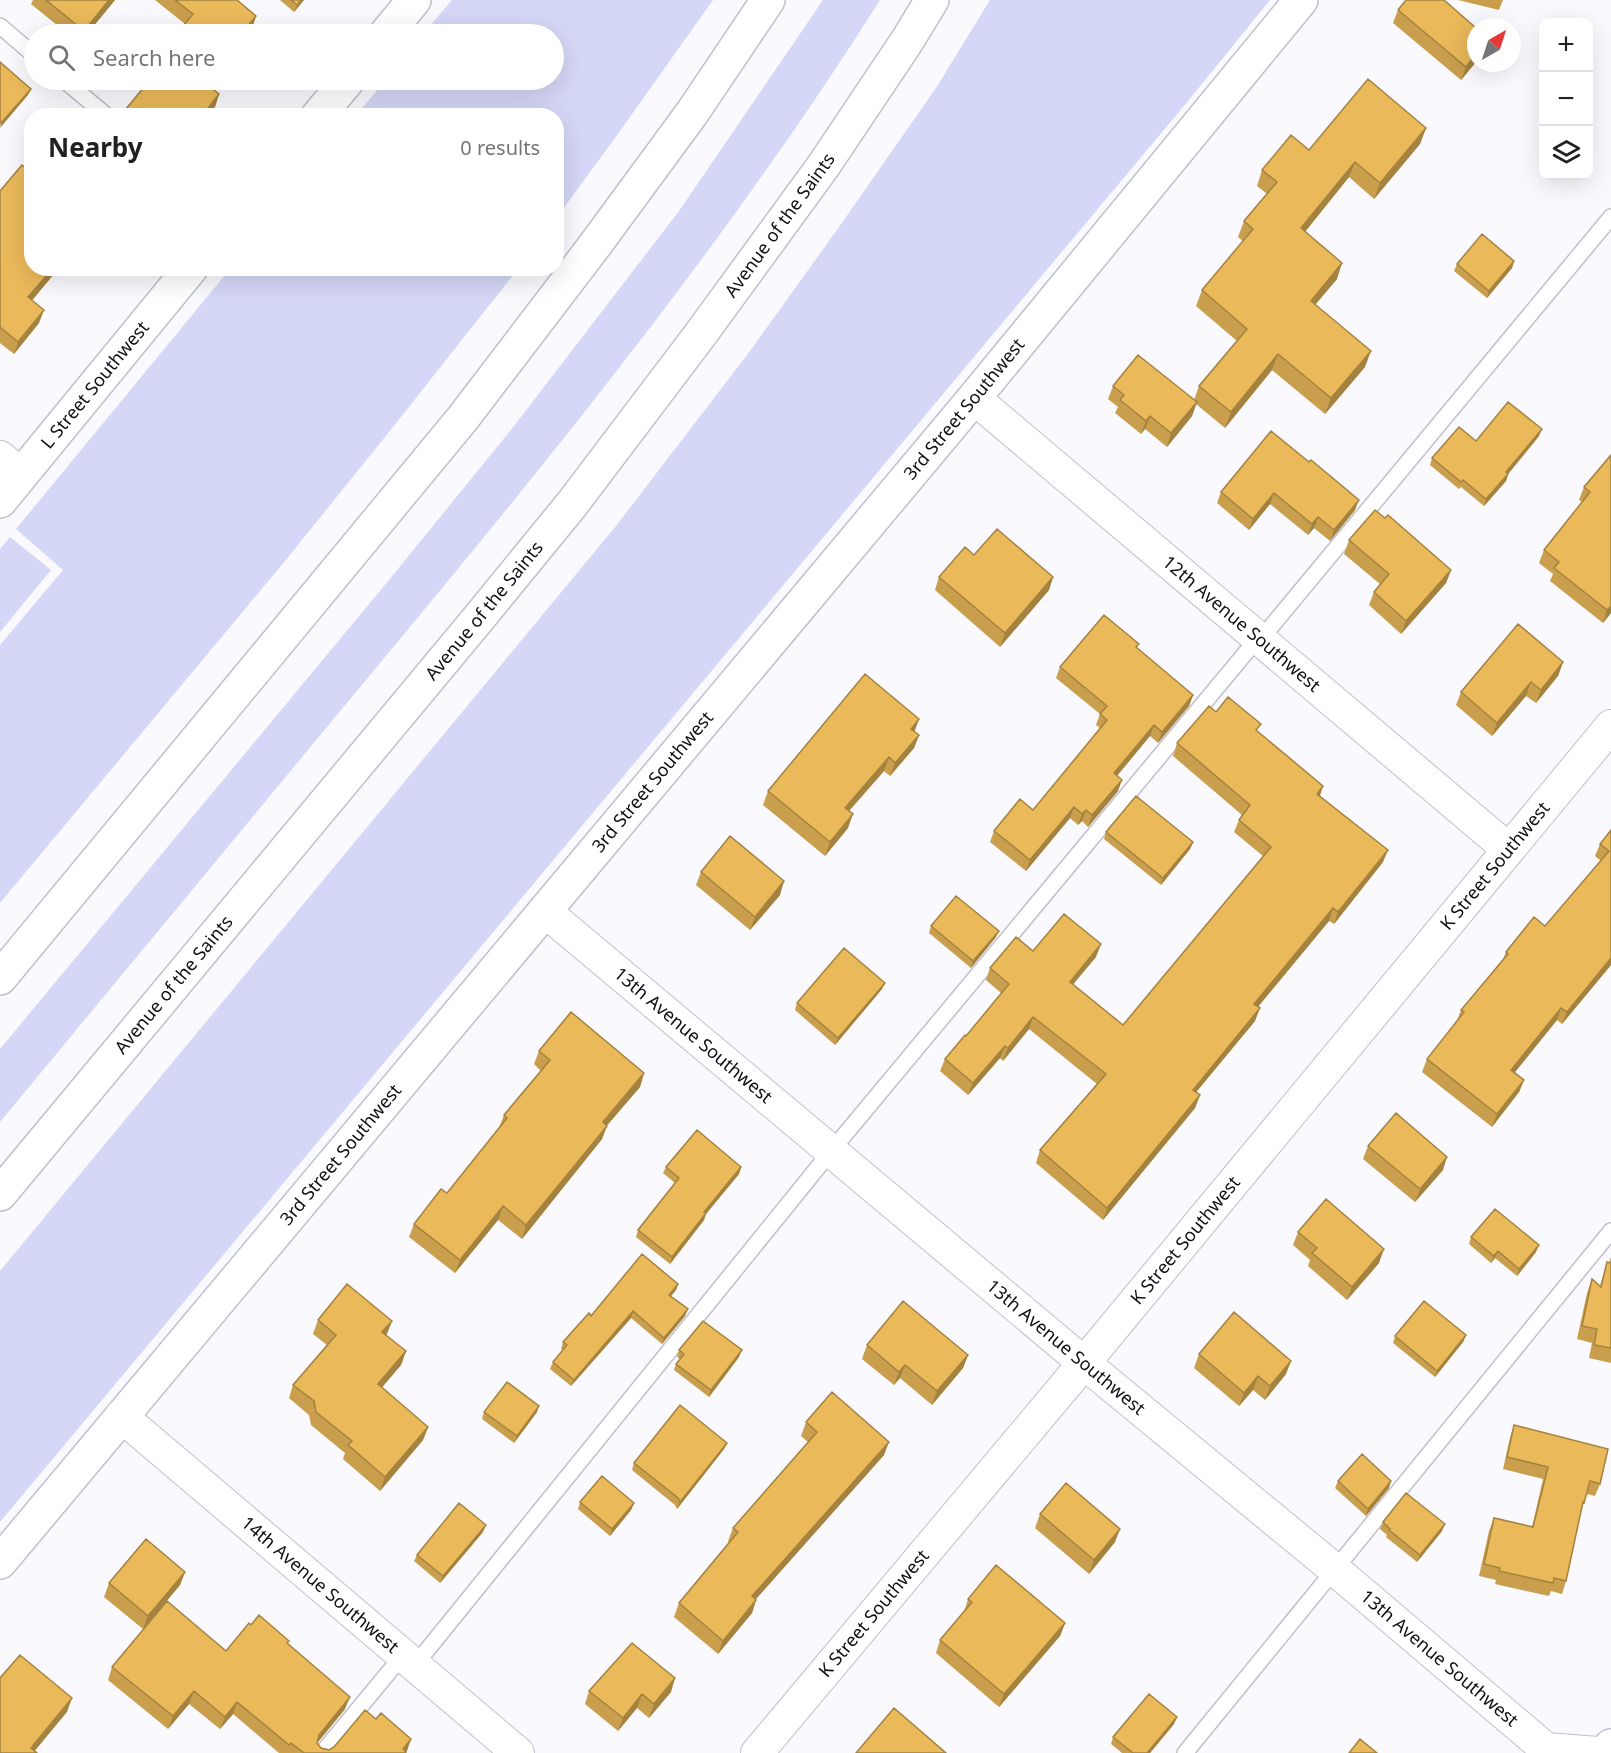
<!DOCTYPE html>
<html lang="en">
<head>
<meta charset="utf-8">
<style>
	:root { --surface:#fff; --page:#f2f2f2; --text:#202124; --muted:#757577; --line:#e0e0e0 }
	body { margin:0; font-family:"Noto Sans",sans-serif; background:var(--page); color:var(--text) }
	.controls { position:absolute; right:18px; top:18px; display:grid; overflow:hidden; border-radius:12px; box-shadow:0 6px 24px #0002 }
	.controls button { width:54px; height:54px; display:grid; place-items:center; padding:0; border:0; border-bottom:2px solid var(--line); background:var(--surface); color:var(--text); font:30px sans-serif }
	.compass { position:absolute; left:1467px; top:18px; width:54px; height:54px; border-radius:50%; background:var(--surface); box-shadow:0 6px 24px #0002; rotate:39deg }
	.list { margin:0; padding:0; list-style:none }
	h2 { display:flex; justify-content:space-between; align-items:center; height:78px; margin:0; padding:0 24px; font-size:26px }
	h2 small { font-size:20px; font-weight:400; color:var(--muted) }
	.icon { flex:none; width:33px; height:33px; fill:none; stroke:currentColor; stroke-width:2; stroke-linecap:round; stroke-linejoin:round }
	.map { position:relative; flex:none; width:1611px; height:1753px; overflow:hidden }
	.search { position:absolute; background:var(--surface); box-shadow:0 6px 24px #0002; left:24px; top:24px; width:540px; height:66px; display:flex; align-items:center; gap:15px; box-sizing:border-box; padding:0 21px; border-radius:33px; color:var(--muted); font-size:22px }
	.panel { position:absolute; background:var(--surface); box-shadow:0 6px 24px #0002; left:24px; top:108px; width:540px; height:168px; border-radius:24px }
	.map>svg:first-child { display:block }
	.green { fill:#d4d7f5 }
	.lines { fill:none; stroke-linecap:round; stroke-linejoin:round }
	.lane-casing { stroke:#bfc0ca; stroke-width:18 }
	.street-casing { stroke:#bfc0ca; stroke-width:34 }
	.secondary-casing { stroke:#bfc0ca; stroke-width:36 }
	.highway-casing { stroke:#bfc0ca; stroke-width:36 }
	.lane { stroke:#fff; stroke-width:15 }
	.street { stroke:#fff; stroke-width:32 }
	.secondary { stroke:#fff; stroke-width:33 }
	.highway { stroke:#fff; stroke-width:33 }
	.wall { fill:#c99f4d }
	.shaded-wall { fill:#a4823f }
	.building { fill:#eab95a; stroke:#a4823f; stroke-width:1.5 }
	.labels { text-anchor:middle; stroke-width:5; stroke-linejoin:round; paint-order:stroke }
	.street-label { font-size:18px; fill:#0f0f13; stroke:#fff }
</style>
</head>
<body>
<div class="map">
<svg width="1611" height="1753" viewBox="0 0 1611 1753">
	<rect width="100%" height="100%" fill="#f9f9fe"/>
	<path class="green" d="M452,0H713L615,138L557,217L556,116L356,115L386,80H554V34H423Z
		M823,0H880C731,236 554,454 375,669C250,820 125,971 0,1122V1049L389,580L514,426L679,211Z
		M990,0H1270L1188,101L0,1522V1271L616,526L750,351L839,227L936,88Z
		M230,269H518L393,427L285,561L0,903V645L63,570L16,529Z
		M10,537L51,570L0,632V549Z"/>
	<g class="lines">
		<g class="lane-casing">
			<path id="lane" d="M0,26L34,55
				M64,80L107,116
				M1260,640L1611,217
				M415,1665L832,1150L1258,638
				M322,1753L403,1655
				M1185,1753L1611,1231"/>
		</g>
		<g class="street-casing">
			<g id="street">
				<path id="s1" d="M974,398L1508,849"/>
				<path d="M0,457L21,475"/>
				<path id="s2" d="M546,912L1084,1363L1334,1569L1546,1749L1598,1753"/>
				<path id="s3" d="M121,1416L518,1753"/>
				<path id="s4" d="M757,1753L1084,1363L1611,726"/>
			</g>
		</g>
		<g class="secondary-casing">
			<g id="secondary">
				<path d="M386,34L414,0"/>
				<path d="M318,116L348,80"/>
				<path id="s5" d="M0,501L191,268"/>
				<path id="s6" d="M0,1562L974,398L1301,0"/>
				<path d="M1609,1753L1611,1746"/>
			</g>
		</g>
		<g class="highway-casing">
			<g id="highway">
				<path d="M0,978L463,418L595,245L692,113L768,0"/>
				<path id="s7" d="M0,1194L478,619L572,504L700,335L824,165L907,41L932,0"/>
			</g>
		</g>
		<use href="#lane" class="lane"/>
		<use href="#street" class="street"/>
		<use href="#secondary" class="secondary"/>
		<use href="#highway" class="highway"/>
	</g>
	<path class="wall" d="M33,0H115L87,34H68L31,4Z
		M155,0H237L256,16L252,28L247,34H176L185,24Z
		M280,0H304L294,12Z
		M1458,0H1503L1499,10Z
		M1398,10L1476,62L1461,80L1393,23Z
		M145,80H209L206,83L219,94L215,107L146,84L144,82Z
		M1426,128L1420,144L1374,199L1349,177L1305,232L1337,279L1315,304L1365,367L1325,414L1272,370L1225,428L1196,404L1192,416L1167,447L1145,429L1141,434L1115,413L1118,407L1108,399L1113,386L1194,400L1199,386L1237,341L1196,306L1202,290L1243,241L1238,237L1244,221L1267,194L1257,186L1262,170L1309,150Z
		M0,191L59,268L32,300L39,323L14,354L0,343Z
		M1514,261L1512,268L1487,298L1454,271L1457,264Z
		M1271,431L1355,510L1330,541L1314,528L1308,535L1270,504L1249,530L1217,503L1221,492Z
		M1539,436L1508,474L1506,481L1484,506L1461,487L1459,489L1430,465L1432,458L1476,441Z
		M1611,455V613L1603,623L1550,581L1553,574L1539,563L1544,550L1582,502L1579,500L1584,487Z
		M1349,540L1451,570L1446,583L1401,634L1369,605L1374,592L1380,584L1344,554Z
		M974,555L1053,577L1049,590L1000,647L935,590L939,577Z
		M1137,648L1193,695L1189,706L1158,743L1150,736L1117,776L1118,791L1088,827L1082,821L1078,825L1070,818L1026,871L990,842L994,831L1033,810L1100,728L1096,725L1100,714L1056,678L1060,667Z
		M1563,662L1558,676L1536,703L1526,696L1492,736L1456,705L1461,692Z
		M1216,712L1258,732L1383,862L1334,924L1329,921L1258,1007L1255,1021L1196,1092L1200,1095L1195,1108L1103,1220L1036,1163L1040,1150L1097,1084L1029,1029L1003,1061L1000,1058L968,1095L940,1071L945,1059L966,1036L1001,993L986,980L990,968L1033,951L1096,957L1073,984L1123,1025L1263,856L1234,832L1239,820L1242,815L1173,756L1177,743Z
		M914,731L919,735L914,748L890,776L884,771L849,811L848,828L825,856L763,805L768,791Z
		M1611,830V965L1562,1024L1557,1020L1515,1072L1524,1080L1519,1092L1492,1127L1422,1072L1427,1059L1457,1021L1461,1010L1503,959L1506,952L1545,926L1601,861L1595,856L1600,844Z
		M1106,832L1193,842L1190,849L1161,885L1104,839Z
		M701,872L780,895L750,930L696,885Z
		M931,926L996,937L971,968L929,933Z
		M882,989L835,1045L795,1010L797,1003Z
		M539,1051L644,1073L640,1087L607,1125L602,1139L522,1239L498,1220L455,1273L409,1237L414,1224L447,1193L499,1128L504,1115L541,1071L534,1064Z
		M1368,1146L1443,1170L1415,1202L1363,1159Z
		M666,1167H741L739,1174L706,1213L704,1220L670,1264L636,1237L638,1230L675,1183L663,1173Z
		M1298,1232L1379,1263L1347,1300L1308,1266L1310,1260L1293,1245Z
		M1471,1237L1536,1252L1517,1276L1495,1258L1491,1263L1469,1244Z
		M1611,1257V1363L1589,1358L1592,1343L1577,1339L1587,1293L1592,1279L1600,1286L1607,1262L1609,1263Z
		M678,1284L676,1290L671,1296L685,1316L662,1344L631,1318L571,1386L550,1369L553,1362L563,1350L561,1349L563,1342L591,1316Z
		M318,1320L392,1321L386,1335L406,1351L401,1365L382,1387L428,1427L423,1440L380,1491L343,1459L345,1453L311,1425L309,1415L289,1398L293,1385L327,1345L313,1334Z
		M1466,1335L1463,1342L1435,1377L1393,1343L1395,1336Z
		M867,1345L968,1355L963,1368L932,1405L900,1378L894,1385L862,1359Z
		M679,1350L739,1357L709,1397L674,1370L676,1364L680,1359L677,1357Z
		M1199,1354L1286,1374L1265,1400L1253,1390L1239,1406L1194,1368Z
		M484,1412H537L514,1443L482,1419Z
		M806,1422L884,1455L756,1599V1600L752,1613L718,1654L674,1617L679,1603L729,1542L728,1541L733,1528L808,1442L801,1436Z
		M1514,1425L1600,1484L1595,1496L1587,1494L1581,1511L1566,1581L1562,1594L1551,1591L1549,1596L1495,1584L1496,1580L1479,1576L1489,1531L1494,1518L1532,1527L1543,1479L1503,1469L1510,1438Z
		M724,1449L677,1509L675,1505L632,1470L634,1463Z
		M1338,1481L1389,1488L1366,1516L1335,1488Z
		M580,1502L634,1503L631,1510L610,1536L578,1509Z
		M1040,1514L1115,1542L1089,1574L1035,1528Z
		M1383,1522L1442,1531L1417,1562L1386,1537L1387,1535L1380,1529Z
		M483,1532L440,1583L414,1561L417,1555Z
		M185,1572L180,1585L143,1629L104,1597L109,1583Z
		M968,1599L1065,1623L1060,1636L999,1707L936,1653L940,1640L964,1612Z
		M288,1644L345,1709L317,1743L321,1748L329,1750L406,1753H279L233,1714L220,1729L189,1704L168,1729L108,1680L112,1667Z
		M589,1691L671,1692L649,1718L637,1708L618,1731L585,1704Z
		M1174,1724L1150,1753H1122L1111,1744L1113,1737Z"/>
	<path class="shaded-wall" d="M109,0H115L87,34H83L84,31Z
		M301,0H304L294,12L297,5Z
		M256,16L252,28L247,34H241Z
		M1476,54V62L1461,80L1466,67Z
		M204,80H209L198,93Z
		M31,89L28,95L0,128L1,123Z
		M219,94L215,107L208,116H202Z
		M1426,128L1420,144L1374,199L1380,183Z
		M1355,162L1349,177L1295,244L1301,228Z
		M1514,261L1512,268L1487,298L1489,291Z
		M1342,263L1337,279L1305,317L1311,301Z
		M53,268H59L24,310L28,297Z
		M44,310L39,323L14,354L18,342Z
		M1371,351L1365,367L1325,414L1331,398Z
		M1278,354L1272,370L1225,428L1231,412Z
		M1197,402L1192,416L1167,447L1171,433Z
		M1150,416L1145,429L1141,434L1146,421Z
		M1542,429L1539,436L1504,479L1508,474L1506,481L1484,506L1486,499L1506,472Z
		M1274,493L1270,504L1249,530L1253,519Z
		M1359,500L1355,510L1330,541L1334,530Z
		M1318,517L1314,528L1308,535L1312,524Z
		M1451,570L1446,583L1401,634L1406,621Z
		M1053,577L1049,590L1000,647L1005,633Z
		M1611,606V613L1603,623L1607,610Z
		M1563,662L1558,676L1536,703L1541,690Z
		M1531,682L1526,696L1492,736L1497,723Z
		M1193,695L1189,706L1158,743L1162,732Z
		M919,719L914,733L911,729Z
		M1154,725L1150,736L1110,784L1114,773Z
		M919,735L914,748L890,776L895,763Z
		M889,757L884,771L840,821L845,808Z
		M1122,780L1118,791L1088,827L1092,815Z
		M1323,786L1319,799L1317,794Z
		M1074,807L1070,818L1026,871L1030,860Z
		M1086,810L1082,821L1078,825L1082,814Z
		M853,814L848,828L825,856L830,842Z
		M1193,842L1190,849L1161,885L1163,878Z
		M1388,850L1383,862L1334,924L1338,912Z
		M784,881L780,895L750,930L755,917Z
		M1333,908L1329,921L1250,1016L1254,1004Z
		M999,931L996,937L971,968L973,961Z
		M1101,944L1096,957L1065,994L1070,982Z
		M1611,958V965L1562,1024L1567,1012Z
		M885,983L882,989L835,1045L838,1038Z
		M1260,1008L1255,1021L1188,1102L1193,1090Z
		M1561,1008L1557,1020L1507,1082L1511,1070Z
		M1033,1017L1029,1029L1003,1061L1008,1048Z
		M1005,1046L1000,1058L968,1095L973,1083Z
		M644,1073L640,1087L598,1136L603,1122Z
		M1524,1080L1519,1092L1492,1127L1497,1114Z
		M1200,1095L1195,1108L1103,1220L1107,1208Z
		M607,1126L602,1139L522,1239L526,1225Z
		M1447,1157L1443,1170L1415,1202L1420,1189Z
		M741,1167L739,1174L702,1219L704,1212Z
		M503,1206L498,1220L455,1273L460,1260Z
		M706,1213L704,1220L670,1264L672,1257Z
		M1539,1245L1536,1252L1517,1276L1519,1269Z
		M1384,1249L1379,1263L1347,1300L1352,1287Z
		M1498,1251L1495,1258L1491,1263L1494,1256Z
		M678,1284L676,1290L667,1301L669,1295Z
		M688,1309L685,1316L662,1344L664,1338Z
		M633,1311L631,1318L571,1386L574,1380Z
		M392,1321L387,1334L377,1346L382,1332Z
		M1466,1335L1463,1342L1435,1377L1437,1371Z
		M742,1350L739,1357L709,1397L711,1390Z
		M406,1351L401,1365L373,1398L378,1384Z
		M968,1355L963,1368L932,1405L937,1391Z
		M1291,1361L1286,1374L1265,1400L1270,1386Z
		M905,1365L900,1378L894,1385L899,1372Z
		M1258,1376L1253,1390L1239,1406L1244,1393Z
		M539,1406L537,1412L514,1443L517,1436Z
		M428,1427L423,1440L380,1491L385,1477Z
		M889,1442L884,1455L747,1609L752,1596Z
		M727,1443L724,1449L677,1509L680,1502Z
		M1391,1481L1389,1488L1366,1516L1368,1509Z
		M634,1503L631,1510L610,1536L612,1529Z
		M1445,1524L1442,1531L1417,1562L1420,1555Z
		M486,1525L483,1532L440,1583L443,1576Z
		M1120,1529L1115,1542L1089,1574L1094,1560Z
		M185,1572L180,1585L143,1629L148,1616Z
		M756,1600L752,1613L718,1654L723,1641Z
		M1065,1623L1060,1636L999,1707L1004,1694Z
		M675,1678L671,1692L649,1718L654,1704Z
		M194,1691L189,1704L168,1729L173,1716Z
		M642,1694L637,1708L618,1731L623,1718Z
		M350,1697L345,1709L314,1747L319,1735Z
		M72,1698L67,1712L33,1753L31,1748Z
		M237,1702L233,1714L220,1729L225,1717Z
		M1177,1717L1174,1724L1150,1753H1147Z
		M411,1739L407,1751L405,1753L403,1749Z"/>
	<path class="building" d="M46,0H109L84,31Z
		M175,0H237L256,16L241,34H176L193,14Z
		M291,0H301L297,5Z
		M1406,0H1444L1476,28V54L1466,67L1398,10Z
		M0,62L31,89L1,123H0Z
		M1368,79L1426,128L1380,183L1355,162L1301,228L1342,263L1311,301L1371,351L1331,398L1278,354L1231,412L1199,386L1247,329L1202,290L1253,229L1244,221L1277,182L1262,170L1291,135L1309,150Z
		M150,80H204L203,81L219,94L202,116H120Z
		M22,165L32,173V268H53L28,297L44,310L18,342L0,327V191Z
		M1482,234L1514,261L1489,291L1457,264Z
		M1138,355L1197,402L1171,433L1150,416L1146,421L1120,400L1124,395L1113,386Z
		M1508,402L1542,429L1506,472L1508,474L1486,499L1463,480L1461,482L1432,458L1459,427L1476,441Z
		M1271,431L1309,462L1311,460L1359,500L1334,530L1318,517L1312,524L1274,493L1253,519L1221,492Z
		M1611,455V606L1607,610L1554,568L1559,562L1544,550L1590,492L1584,487Z
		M1375,510L1385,518L1388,515L1451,570L1406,621L1374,592L1389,574L1349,540Z
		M997,529L1053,577L1005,633L939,577L965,547L974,555Z
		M1104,615L1139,644L1136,647L1193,695L1162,732L1154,725L1114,773L1122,780L1092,815L1086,810L1082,814L1074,807L1030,860L994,831L1020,799L1033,810L1107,720L1100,714L1107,706L1060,667Z
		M1518,624L1563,662L1541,690L1531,682L1497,723L1461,692Z
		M865,674L919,719L911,729L919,735L895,763L889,757L845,808L853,814L830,842L768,791Z
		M1228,697L1261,724L1256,730L1323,786L1317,794L1388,850L1338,912L1333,908L1254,1004L1260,1008L1193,1090L1200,1095L1107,1208L1040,1150L1106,1074L1033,1017L1008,1048L1005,1046L973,1083L945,1059L965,1035L966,1036L1009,984L990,968L1016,937L1033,951L1064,914L1101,944L1070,982L1123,1025L1271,847L1239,820L1250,805L1177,743L1209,706L1216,712Z
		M1136,796L1193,842L1163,878L1106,832Z
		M1611,830V958L1567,1012L1561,1008L1511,1070L1524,1080L1497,1114L1427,1059L1464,1012L1461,1010L1508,954L1506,952L1534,917L1545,926L1609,851L1600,844Z
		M730,836L784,881L755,917L701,872Z
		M956,896L999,931L973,961L931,926Z
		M844,948L885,983L838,1038L797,1003Z
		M571,1012L644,1073L603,1122L607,1126L526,1225L503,1206L460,1260L414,1224L441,1189L447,1193L507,1118L504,1115L550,1060L539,1051Z
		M1396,1113L1447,1157L1420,1189L1368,1146Z
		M697,1130L741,1167L704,1212L706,1213L672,1257L638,1230L679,1178L666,1167Z
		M1326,1199L1384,1249L1352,1287L1312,1253L1317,1248L1298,1232Z
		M1495,1209L1539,1245L1519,1269L1498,1251L1494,1256L1471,1237Z
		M642,1254L678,1284L669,1295L688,1309L664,1338L633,1311L574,1380L553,1362L567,1345L563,1342L589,1313L591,1316Z
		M1607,1262L1611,1263V1348L1594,1345L1597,1329L1582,1326L1592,1279L1601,1287Z
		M347,1284L392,1321L382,1332L406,1351L378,1384L428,1427L385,1477L348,1445L352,1441L316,1412L314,1401L293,1385L336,1335L318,1320Z
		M903,1301L968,1355L937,1391L905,1365L899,1372L867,1345Z
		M1424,1301L1466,1335L1437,1371L1395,1336Z
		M1234,1312L1291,1361L1270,1386L1258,1376L1244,1393L1199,1354Z
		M703,1321L742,1350L711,1390L676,1364L684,1354L679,1350Z
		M507,1382L539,1406L517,1436L484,1412Z
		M832,1392L889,1442L752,1596L756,1600L723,1641L679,1603L738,1532L733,1528L817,1432L806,1422Z
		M680,1405L727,1443L680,1502L678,1498L634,1463Z
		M1514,1425L1608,1449L1600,1484L1590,1481L1584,1503L1583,1502L1566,1581L1554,1578L1553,1583L1499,1571L1500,1568L1484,1564L1494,1518L1533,1527L1548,1467L1507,1457Z
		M1362,1454L1391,1481L1368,1509L1338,1481Z
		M602,1476L634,1503L612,1529L580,1502Z
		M1066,1483L1120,1529L1094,1560L1040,1514Z
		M1406,1493L1445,1524L1420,1555L1389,1530L1390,1529L1383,1522Z
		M459,1503L486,1525L443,1576L417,1555Z
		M146,1539L185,1572L148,1616L109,1583Z
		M996,1565L1065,1623L1004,1694L940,1640L972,1602L968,1599Z
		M167,1601L226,1651L249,1623L251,1625L259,1615L289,1641L287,1643L350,1697L319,1735L317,1743L321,1748L329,1750L334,1747L365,1710L376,1719L381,1713L411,1739L403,1749L406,1752L405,1753H304L291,1743L289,1745L237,1702L225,1717L194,1691L173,1716L112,1667Z
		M632,1643L675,1678L654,1704L642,1694L623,1718L589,1691Z
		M20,1655L72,1698L31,1748L37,1753H0V1678Z
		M1149,1694L1177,1717L1147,1753H1133L1113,1737Z
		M894,1708L946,1753H856Z
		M1360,1739L1377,1753H1349Z"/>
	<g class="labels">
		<g class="street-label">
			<text dy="6" stroke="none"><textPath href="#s7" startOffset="1244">Avenue of the Saints</textPath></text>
			<text dy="6" stroke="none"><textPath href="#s5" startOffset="150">L Street Southwest</textPath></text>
			<text dy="6" stroke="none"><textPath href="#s6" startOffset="1503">3rd Street Southwest</textPath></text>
			<text dy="6" stroke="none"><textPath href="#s7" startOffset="758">Avenue of the Saints</textPath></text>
			<text dy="6" stroke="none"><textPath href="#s1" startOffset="350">12th Avenue Southwest</textPath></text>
			<text dy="6" stroke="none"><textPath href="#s6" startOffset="1017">3rd Street Southwest</textPath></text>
			<text dy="6" stroke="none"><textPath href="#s4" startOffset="1154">K Street Southwest</textPath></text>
			<text dy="6" stroke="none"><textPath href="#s7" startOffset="272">Avenue of the Saints</textPath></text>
			<text dy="6" stroke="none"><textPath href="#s2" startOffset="192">13th Avenue Southwest</textPath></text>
			<text dy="6" stroke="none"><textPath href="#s6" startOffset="531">3rd Street Southwest</textPath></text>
			<text dy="6" stroke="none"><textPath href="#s4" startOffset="668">K Street Southwest</textPath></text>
			<text dy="6" stroke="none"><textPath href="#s2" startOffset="678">13th Avenue Southwest</textPath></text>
			<text dy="6" stroke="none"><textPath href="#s3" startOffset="261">14th Avenue Southwest</textPath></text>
			<text dy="6" stroke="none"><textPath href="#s4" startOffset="182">K Street Southwest</textPath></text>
			<text dy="6" stroke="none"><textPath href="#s2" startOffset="1164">13th Avenue Southwest</textPath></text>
		</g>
	</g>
</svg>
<div class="controls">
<button>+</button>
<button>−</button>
<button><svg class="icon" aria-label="layers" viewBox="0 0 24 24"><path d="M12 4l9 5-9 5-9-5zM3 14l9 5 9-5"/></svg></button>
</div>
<svg class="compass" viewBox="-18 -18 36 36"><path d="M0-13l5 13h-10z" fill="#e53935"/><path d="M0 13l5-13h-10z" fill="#757577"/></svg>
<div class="search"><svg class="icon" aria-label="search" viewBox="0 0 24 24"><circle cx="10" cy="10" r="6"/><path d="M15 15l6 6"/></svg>Search here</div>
<section class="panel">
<h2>Nearby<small>0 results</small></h2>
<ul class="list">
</ul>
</section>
</div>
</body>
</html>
